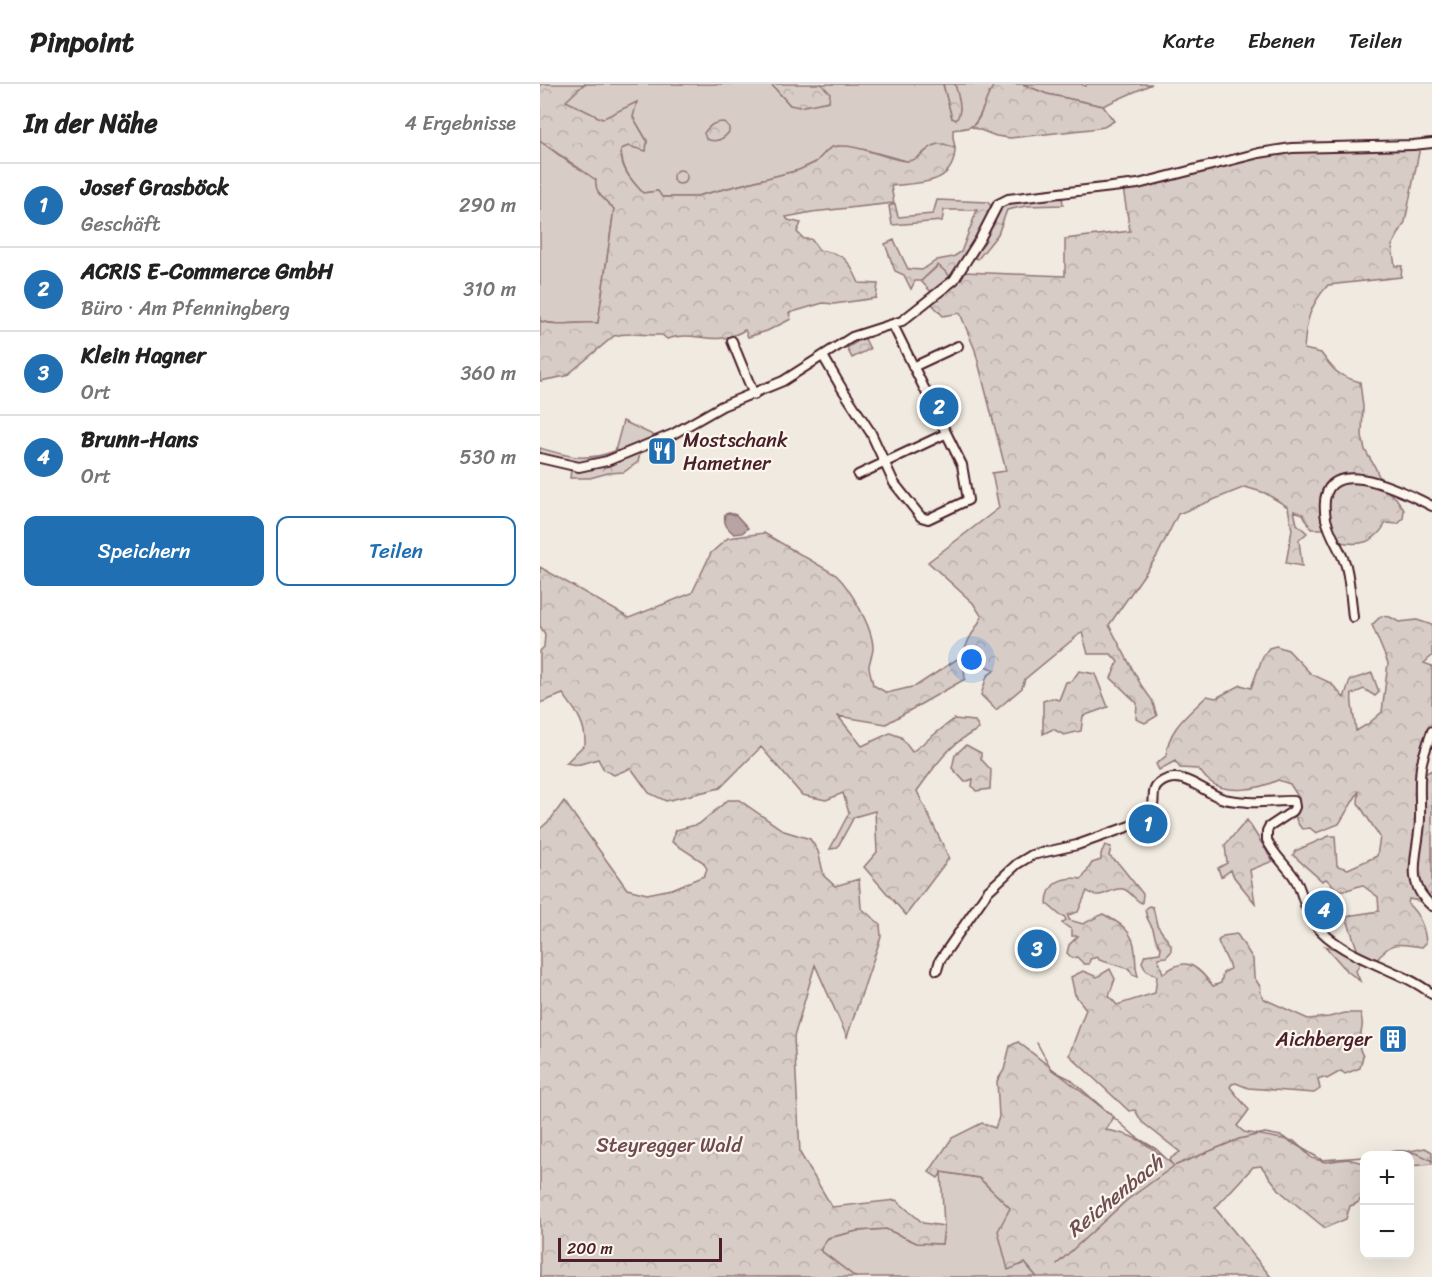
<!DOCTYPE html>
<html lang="de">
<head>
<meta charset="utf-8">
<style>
	:root { --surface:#fff; --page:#f2f2f2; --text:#222; --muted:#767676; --line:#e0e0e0; --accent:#1f6fb2 }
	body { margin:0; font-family:Sriracha,sans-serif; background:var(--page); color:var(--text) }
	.controls { position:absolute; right:18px; bottom:18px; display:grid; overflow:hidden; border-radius:12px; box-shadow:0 6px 24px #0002 }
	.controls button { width:54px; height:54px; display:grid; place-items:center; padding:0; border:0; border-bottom:2px solid var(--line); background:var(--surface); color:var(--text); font:30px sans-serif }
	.scale { position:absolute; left:18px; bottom:15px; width:164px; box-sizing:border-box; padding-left:6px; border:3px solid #4a1f2b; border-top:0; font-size:16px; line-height:21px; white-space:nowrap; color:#4a1f2b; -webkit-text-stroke:4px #fbf7ec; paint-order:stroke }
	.you { position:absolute; left:432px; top:576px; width:21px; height:21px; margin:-15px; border:4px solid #fff; border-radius:50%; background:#1a73e8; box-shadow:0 0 0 9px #1a73e833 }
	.badge { display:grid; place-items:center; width:39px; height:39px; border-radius:50%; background:var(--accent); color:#fff; font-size:20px; font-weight:700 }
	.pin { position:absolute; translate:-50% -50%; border:3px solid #fff; box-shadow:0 2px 6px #0006 }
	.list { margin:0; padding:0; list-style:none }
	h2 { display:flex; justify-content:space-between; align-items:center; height:78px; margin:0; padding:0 24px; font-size:26px }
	h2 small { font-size:20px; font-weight:400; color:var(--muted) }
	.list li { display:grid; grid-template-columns:39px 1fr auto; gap:18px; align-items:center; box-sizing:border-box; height:84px; padding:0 24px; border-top:2px solid var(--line) }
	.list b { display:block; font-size:22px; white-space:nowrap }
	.list p { margin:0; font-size:20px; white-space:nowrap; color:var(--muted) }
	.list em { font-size:20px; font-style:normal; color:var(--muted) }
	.actions { display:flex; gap:12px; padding:18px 24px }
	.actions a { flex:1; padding:14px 0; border:2px solid var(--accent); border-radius:12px; text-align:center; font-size:21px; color:var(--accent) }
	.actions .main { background:var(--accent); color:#fff }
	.map { position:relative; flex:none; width:892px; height:1193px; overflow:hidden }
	header { display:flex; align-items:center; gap:36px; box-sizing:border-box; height:84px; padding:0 30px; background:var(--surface); border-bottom:2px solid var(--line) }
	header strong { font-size:28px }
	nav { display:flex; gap:33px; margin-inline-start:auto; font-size:21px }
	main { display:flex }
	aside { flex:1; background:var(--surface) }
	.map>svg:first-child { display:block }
	.green { fill:#d8ccc6; stroke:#917678; stroke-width:1.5 }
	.forest { fill:url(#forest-crowns); stroke:#917678; stroke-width:1.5 }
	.water { fill:#b8a4a2; stroke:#8c6f72; stroke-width:1.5 }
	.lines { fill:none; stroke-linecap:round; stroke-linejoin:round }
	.stream { stroke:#8c6f72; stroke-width:1.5 }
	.minor-casing { stroke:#4a1f2b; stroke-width:12 }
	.minor { stroke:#fbf7ec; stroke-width:8 }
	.labels { text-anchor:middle; stroke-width:4.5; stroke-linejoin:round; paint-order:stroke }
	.poi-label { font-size:20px; fill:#4a1f2b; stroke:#fbf7ec; text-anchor:start }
	.park-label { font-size:20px; fill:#6e4a52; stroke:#fbf7ec }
	.water-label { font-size:21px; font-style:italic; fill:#704e55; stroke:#fbf7ec }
</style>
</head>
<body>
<header>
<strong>Pinpoint</strong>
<nav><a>Karte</a><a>Ebenen</a><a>Teilen</a></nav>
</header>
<main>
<aside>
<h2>In der Nähe<small>4 Ergebnisse</small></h2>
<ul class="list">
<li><span class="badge">1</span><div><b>Josef Grasböck</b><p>Geschäft</p></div><em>290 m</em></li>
<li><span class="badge">2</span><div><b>ACRIS E-Commerce GmbH</b><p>Büro · Am Pfenningberg</p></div><em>310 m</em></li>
<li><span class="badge">3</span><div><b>Klein Hagner</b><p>Ort</p></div><em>360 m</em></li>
<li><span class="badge">4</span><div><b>Brunn-Hans</b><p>Ort</p></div><em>530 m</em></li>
</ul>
<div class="actions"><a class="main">Speichern</a><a>Teilen</a></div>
</aside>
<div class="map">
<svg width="892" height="1193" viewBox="0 0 892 1193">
	<defs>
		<pattern id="forest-crowns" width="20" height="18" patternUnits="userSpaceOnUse" patternTransform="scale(1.5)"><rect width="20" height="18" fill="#d8ccc6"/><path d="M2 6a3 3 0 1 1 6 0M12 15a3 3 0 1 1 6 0" fill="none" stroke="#bbafaa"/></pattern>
	</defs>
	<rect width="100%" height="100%" fill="#f0eae0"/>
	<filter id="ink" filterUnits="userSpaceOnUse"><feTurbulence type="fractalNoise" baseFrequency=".0167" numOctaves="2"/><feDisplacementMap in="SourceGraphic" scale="12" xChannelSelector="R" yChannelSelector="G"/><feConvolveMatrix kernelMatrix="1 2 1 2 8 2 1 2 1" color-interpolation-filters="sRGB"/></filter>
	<g filter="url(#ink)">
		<path class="green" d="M44,0H231L250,21L289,17L281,0H403L412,34L420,25L415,0H455C447,10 441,37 432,42C427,45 419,45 413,46V53L415,64L404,60L390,64L374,76L366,77L326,66L297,62L290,64L276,78L259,86L153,113H121L117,107L103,109C90,95 81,84 81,65L88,62L106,66L107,57L93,33L62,35L25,17Z
			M482,0H541L545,2L547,0H612L563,22L507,10Z
			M0,57L34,82L51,90L56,96L66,117L74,124L58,239C38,237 19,243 0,237Z
			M399,181L410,192L392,209L381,197Z
			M83,337L113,351L114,355L57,379L41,382L0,371V364C30,373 45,378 75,367Z
			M401,1088L439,1094L471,1124L468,1185L485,1179L497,1193H315L280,1166L288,1154L317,1147L346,1145L377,1159L402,1160L404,1142Z"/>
		<path class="forest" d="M0,0H44L26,17L62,35L97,18L93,33L107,57L106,67L88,62L81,65C80,84 90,95 103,109L118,107L122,113H153L259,86C265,83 271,81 276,78C282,73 286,65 293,63C317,58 343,75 366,77C380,78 385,63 398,60C404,59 410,63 415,64C415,102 379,98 351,102L354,119L272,128L246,133L248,136L261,139L257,148L264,155H271L279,166C304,169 309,176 319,199L338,200L336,214L294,220L283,219L249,229L251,235L227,247L208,253L205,246C172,265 158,245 127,255L122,251C106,252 89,247 74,252L26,292L0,297V237C19,243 38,237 58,239L74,125C65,115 54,110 56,96L0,57Z
			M231,0H281L290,9L289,17L259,23L250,21Z
			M403,0H415C418,12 424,26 416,36L412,34Z
			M455,0H482L507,10L563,22L574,37L564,43L551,45L470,54L456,52L432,43C444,32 444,13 455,0Z
			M184,38L189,43V48C183,56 176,59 166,55L164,49C170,41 174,38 184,38Z
			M880,63L865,138L852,162L855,182H862L861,193L788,201C769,222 766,238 764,265L781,269C794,287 798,292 820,298L823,323L822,352L825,366L835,383L844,404L856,414L864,426L863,435L858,440L846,439C835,459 821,462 799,458L791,445H771L763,430L754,427L757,440L767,449L759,456L762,482L746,479L752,446L748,423L725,409L705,403L638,430L617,472L569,541L601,601L612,616L617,632L605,639L596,635L597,619L571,594L578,578L571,570H548L542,548L485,595L482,604L456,626L441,611L447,592L455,586L423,573L425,595L346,640L298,632L322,662L350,649L361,653L372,668L414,635L435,637L439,645C408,660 397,680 377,707L409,774L366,831L324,783L337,768L335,727L314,733L297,764L290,765L309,729L303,709L286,716L262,711L221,663L180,704L126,717L109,709L91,684L74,691L64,686L58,675L37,681L26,679L45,660C46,639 35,626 23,610L0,619V567L4,563L5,550L0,542V483L89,534L152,509L171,469L188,454L224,449L296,491C310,504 333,544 333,564C333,571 329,577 329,583C330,589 332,595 333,601L347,609L376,602L422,572L429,555L442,533L433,519L388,478L459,424L452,389L466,387L435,266L420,229L403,232L390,218L424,188L525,192V155L590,147L583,104L614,99L744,67Z
			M133 93a7 7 0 1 1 14 0a7 7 0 1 1-14 0Z
			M522,111L523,121L486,122L467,126L458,150L438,175L428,172L414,192H410L398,181L381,197H375L371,205L364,191L355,187L345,160L354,156L368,185L382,186L397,176L413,173L421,168L437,126H404L402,137L352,141L349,122L355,120L358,133L393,130L397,116L448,118L452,124L467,119Z
			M324,253L330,265L312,274L307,264Z
			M101,365L98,378L84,388L68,389L50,394H30L31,385C55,388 79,374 101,365Z
			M841,532L850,533L859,538L877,536L892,541V572L884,579L892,582V641L880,680L879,693L892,686V809L883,818L869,815L868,820C880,831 885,843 886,859L882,863C856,860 853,855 836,877L824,870L819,872L821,877L816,887L820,897L807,887L785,862L819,871L806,832L839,827L838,813L822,801L807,806H798L786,795L782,797L753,771L755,767L789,752H795L797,782L808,785L837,772L840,753L818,719L819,707L799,740L776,749L770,744L762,745C752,733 755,728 759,714L750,700L738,696C719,705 686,712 668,696C664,693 662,688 658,685L640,684L635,677L619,686L616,680L626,672C628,644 649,630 667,612L676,614L701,601L711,604L723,572L729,564L736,562L748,566L771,590L791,599L804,614L810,596L832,589L839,608L835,612L824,605L812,610C810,618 815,636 816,647L828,640L842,628L848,579L832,541Z
			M539,587L555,590L568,623L543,632L541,647L524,651L513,645L503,650V617L512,614L519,616L526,598L532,597Z
			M426,661L441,669V675L451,686L450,705L436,707L432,702L433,695L425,698L412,684L415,671Z
			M188,716H199L244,747L270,755L278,767L284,792L295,802L319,795L321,824L340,840L341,853L307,953L275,881L254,953L260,1069L292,1123L356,1116L383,1139L404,1142L402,1160L377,1159L346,1145L317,1147L288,1154L280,1166L315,1193H0V745L11,735L24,717L87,805L107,810L132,805L164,792L167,785L163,778L132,758L136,746L159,740Z
			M707,736L733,777L710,786L715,819L694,793L691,786L681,793L678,784L687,779L685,761Z
			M565,761L571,763L569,772L579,780L603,810L602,819C594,816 591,807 583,805C570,803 561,818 547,807L538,828L528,831L529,836L543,840L563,830C580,839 594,847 595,868C596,876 595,884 598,892L593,891L589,885L559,876L558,873L550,875L549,880H544L537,873L532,874L527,869L529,861L538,852H532V846L522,839L526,836L524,832H521L507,820C507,798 523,792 542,795L552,779L561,776V770Z
			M609,822L613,823L617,841L631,861V868L626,873L618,874L623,890C646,871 656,881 673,902L681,899L683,889L690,885C688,874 681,867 678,857L683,852L697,850L713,875L714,893L721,904L720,908L724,915L768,935L789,933L805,929H820C828,948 812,954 823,972L820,984L805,990L801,987L787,995L783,993L778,995L780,1005L774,1009L708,1004L696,999L692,1000L690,1003L709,1026L697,1042L704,1048L754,1057L772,1074L785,1078L807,1075L824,1079C825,1095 829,1118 810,1122L806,1135L785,1144L741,1108L721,1082L713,1083L675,1124L731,1193H497L485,1179L468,1186L458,1147L470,1124L439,1094L402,1088L398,1094L389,1088L412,1054L442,1039L455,1044L459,1033L457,997L464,986L470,962L478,958L574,1033L566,1046C597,1051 606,1060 630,1078L631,1074L640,1068L602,1038L595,1026L589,1027L529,971L546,925L535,911L531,893L543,887L557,893L570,885L575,895L569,912L577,921L615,909L617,892L606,886L602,878L605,871L620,869L621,864C616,857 615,853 613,845C609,837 607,837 605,826Z
			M885,1064L892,1068V1080L870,1082V1072L850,1071Z"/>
		<path class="water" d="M189,429L196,431L208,444L202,449L194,450C187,444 183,440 185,430Z"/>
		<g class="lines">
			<path class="stream" d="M497,959L512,986L530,995L596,1053L616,1065L633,1081
				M836,1072C857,1064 873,1065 892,1077
				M517,1180L587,1116L634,1082L699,1055L725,1049L741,1052L782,1076L824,1073"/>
			<g class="minor-casing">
				<path id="minor" d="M192,257L214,311
					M283,272L301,303L331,349L354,399L381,433L388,435L428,416L422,381L353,241
					M373,283L418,262
					M0,374L39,383L67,377L133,350L182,322L243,297L312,253L362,237L414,196L440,155L458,120L468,115L598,100L719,69L752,64L873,61L892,59
					M318,391L405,350
					M813,533C811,516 810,498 806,482C801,466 790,452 786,435C773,362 861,406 892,422
					M892,647C888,659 883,671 881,683C878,705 882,727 879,748C876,775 866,801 892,822
					M397,886L400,876L448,807L477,780L492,771L537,761L601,738C623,724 606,709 620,699C641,684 662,707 681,714C689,717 699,717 708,718C718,719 750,716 754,717L755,723L753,727L729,743L727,747V756C733,770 745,780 754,793C763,807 764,826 774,839C803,876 856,882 892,910"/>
			</g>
			<use href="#minor" class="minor"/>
		</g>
	</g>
	<defs>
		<g id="restaurant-square" transform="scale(1.5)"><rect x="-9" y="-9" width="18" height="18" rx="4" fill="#1f6fb2" stroke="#fbf7ec"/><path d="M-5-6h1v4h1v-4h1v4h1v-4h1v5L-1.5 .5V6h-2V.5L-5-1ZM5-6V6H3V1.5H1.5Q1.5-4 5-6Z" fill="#fff"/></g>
		<g id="building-square" transform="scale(1.5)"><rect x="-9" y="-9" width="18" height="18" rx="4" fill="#1f6fb2" stroke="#fbf7ec"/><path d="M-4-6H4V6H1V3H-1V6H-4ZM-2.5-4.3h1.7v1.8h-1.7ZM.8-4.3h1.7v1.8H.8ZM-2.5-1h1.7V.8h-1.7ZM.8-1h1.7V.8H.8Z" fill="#fff"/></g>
	</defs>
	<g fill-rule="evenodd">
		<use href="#restaurant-square" x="122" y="367"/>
		<use href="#building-square" x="853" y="955"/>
	</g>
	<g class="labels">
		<g class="poi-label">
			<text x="143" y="363">Mostschank<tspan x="143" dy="23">Hametner</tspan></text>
			<text x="832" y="962" text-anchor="end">Aichberger</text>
		</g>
		<g class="park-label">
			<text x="129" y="1068">Steyregger Wald</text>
		</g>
		<g class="water-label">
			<text transform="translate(575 1112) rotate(-39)" y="7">Reichenbach</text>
		</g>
	</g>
</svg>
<div class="controls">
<button>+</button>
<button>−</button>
</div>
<div class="scale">200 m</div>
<div class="you"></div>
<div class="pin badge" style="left:608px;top:740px">1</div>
<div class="pin badge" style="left:399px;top:323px">2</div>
<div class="pin badge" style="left:497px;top:865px">3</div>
<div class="pin badge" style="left:784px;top:826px">4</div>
</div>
</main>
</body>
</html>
